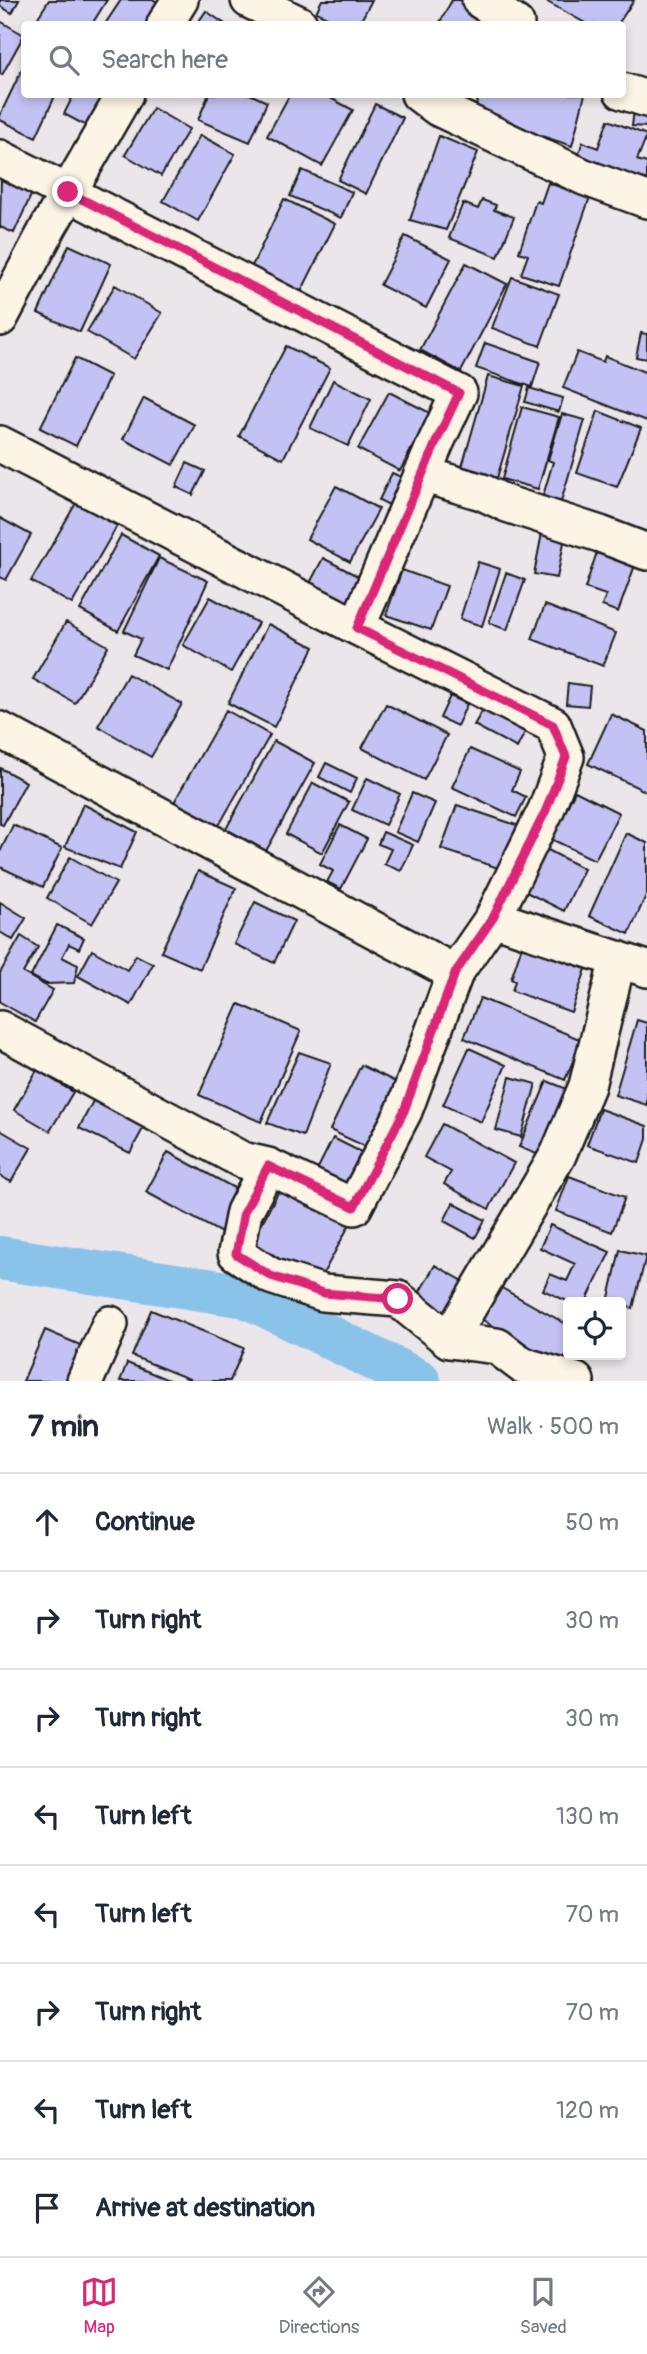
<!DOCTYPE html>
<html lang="en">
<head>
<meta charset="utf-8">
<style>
	:root { --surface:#fff; --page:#f6f6f7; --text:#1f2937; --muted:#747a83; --line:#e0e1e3; --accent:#db2777 }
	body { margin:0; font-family:Pangolin,sans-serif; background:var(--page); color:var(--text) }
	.controls { position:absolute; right:21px; bottom:21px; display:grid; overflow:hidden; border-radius:7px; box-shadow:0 4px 10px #0003 }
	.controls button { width:63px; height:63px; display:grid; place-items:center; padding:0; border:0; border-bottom:2px solid var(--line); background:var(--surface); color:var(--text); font:35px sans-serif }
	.stop { position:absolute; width:21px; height:21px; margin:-16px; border:5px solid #db2777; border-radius:50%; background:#fff }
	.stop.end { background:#db2777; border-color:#fff; box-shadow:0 2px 7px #0008 }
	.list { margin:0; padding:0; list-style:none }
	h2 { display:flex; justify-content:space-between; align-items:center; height:91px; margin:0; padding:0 28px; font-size:30px }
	h2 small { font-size:23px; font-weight:400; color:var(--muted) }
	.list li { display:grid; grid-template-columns:46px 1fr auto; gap:21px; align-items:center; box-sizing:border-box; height:98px; padding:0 28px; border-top:2px solid var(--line) }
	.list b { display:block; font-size:26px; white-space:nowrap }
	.list em { font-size:23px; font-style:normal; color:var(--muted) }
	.icon { flex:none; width:38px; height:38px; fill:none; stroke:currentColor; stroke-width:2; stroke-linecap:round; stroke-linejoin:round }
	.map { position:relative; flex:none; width:647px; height:1381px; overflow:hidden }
	.search { position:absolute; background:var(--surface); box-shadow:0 4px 10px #0003; left:21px; right:21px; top:21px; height:77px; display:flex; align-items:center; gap:18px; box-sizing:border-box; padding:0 24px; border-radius:7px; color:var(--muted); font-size:26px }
	.sheet { height:875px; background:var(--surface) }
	nav { display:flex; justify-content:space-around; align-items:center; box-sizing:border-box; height:98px; border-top:2px solid var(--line); background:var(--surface); font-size:19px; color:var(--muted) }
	nav a { display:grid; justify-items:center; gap:4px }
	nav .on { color:var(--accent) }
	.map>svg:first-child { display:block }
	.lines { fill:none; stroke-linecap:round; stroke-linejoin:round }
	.river { stroke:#8ac3e9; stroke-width:44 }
	.building { fill:#c4c2f4; stroke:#1c1c1c; stroke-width:2 }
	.minor-casing { stroke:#1c1c1c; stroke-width:40 }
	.minor { stroke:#fcf5e5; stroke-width:35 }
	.route { stroke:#db2777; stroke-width:9 }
</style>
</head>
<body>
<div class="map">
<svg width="647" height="1381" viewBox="0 0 647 1381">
	<rect width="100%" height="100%" fill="#ebe6ea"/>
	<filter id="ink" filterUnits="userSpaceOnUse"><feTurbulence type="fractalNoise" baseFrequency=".0143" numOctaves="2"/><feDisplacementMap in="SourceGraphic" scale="14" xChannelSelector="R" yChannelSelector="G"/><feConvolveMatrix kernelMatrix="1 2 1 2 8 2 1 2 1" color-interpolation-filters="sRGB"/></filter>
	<g filter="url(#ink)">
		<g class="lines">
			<path class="river" d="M0,1258L246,1296L419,1381"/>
		</g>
		<path class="building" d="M0,0H19L12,13L0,6Z
			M49,0H107L92,24H39L35,22Z
			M121,0H154L168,9L158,24H105Z
			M322,0H372L359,24H342L316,12Z
			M452,0H466L493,24H439Z
			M544,0H634L618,24H587Z
			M206,11L225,24H197Z
			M0,21L24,35L2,75L0,74Z
			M24,65V94H56L36,137L0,120V115Z
			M74,94H115L96,131L64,114Z
			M209,94H250L267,102L250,142L198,120Z
			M290,94H323L353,110L322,166L267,136Z
			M480,94H585L572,146L473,113Z
			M375,104L403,118L366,194L338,180Z
			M153,108L189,129L161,176L125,155Z
			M634,110L647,112V127L632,126Z
			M608,120L647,135L637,160L647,163V178L642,192L574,166L583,142L598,148Z
			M200,135L235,154L198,221L163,201Z
			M439,136L478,152L446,230L410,220Z
			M302,170L352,192L341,218L290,196Z
			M1,177L33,191L14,233L0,227Z
			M548,183L590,197L559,286L521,274L528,255L519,252L536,201L541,203Z
			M284,199L335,224L301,292L251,268Z
			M482,200L496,205L494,210L514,217L498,257L449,238L463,203L478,209Z
			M405,236L451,259L426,308L380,285Z
			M69,245L111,264L80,332L38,313Z
			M466,263L507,284L461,372L420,350Z
			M512,277L559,294L540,346L492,328Z
			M115,285L162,313L134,359L87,332Z
			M641,333L647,334V359L636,357Z
			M485,343L540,362L532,387L476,368Z
			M286,346L330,368L283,459L239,436Z
			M577,352L603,362L605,356L647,373V421L563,388Z
			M75,358L110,376L76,446L40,428Z
			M488,376L524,386L497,478L462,467Z
			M333,380L371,399L348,446L310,428Z
			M529,388L563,398L559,412L525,402Z
			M389,392L430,413L400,471L358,449Z
			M144,398L195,425L173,465L123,439Z
			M522,407L559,417L538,489L502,479Z
			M598,411L641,428L617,487L577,473Z
			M562,414L585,420L560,505L542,499L553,462L548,460Z
			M187,463L205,471L193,495L176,487Z
			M392,473L408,480L395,508L379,500Z
			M336,486L379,509L350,562L307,539Z
			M76,503L117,526L72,604L31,581Z
			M0,518L31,535L6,580L0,577Z
			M543,528L566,532L557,578L534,574Z
			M121,535L159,556L118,631L80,610Z
			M597,552L635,565L618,612L602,606L606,595L585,588Z
			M159,558L208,581L167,670L133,655L141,639L124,631Z
			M323,558L369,582L357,607L310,583Z
			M478,562L500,569L482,626L460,619Z
			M402,570L447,586L431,630L386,615Z
			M506,573L525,580L507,630L489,623Z
			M210,597L258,623L231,672L183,645Z
			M545,605L616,633L603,666L532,639Z
			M66,622L108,646L75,703L33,679Z
			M268,624L314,647L274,727L228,703Z
			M128,674L182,704L151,757L98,726Z
			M568,683L590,686L588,706L566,704Z
			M450,696L467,704L457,726L440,718Z
			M386,704L447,735L424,780L362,748Z
			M485,706L527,728L517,748L474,725Z
			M226,710L270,735L217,829L173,804Z
			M611,714L647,731V792L588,764Z
			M274,741L315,763L266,851L226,829Z
			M470,749L520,772L512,790L526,797L516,817L452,787Z
			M326,763L357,778L350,793L319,777Z
			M0,768L26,782L3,825L0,824Z
			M367,778L400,794L385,825L352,810Z
			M313,783L349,802L322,853L286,834Z
			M575,791L619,813L595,860L551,839Z
			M412,793L435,803L418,842L395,832Z
			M83,804L137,832L120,869L65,847Z
			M457,805L519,826L504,870L441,849Z
			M13,825L62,848L43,887L0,867V852Z
			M340,825L367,839L341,889L327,882L333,871L320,864Z
			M383,832L413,845L401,871L384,864L391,849L378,844Z
			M626,833L647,843V893L629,934L589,916Z
			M546,849L584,869L564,911L522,890Z
			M70,857L116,883L92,924L47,898Z
			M198,871L236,888L200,969L161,952Z
			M0,902L26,918L13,940L0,932Z
			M255,902L294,921L274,963L234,944Z
			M57,925L84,938L79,949L69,944L62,957L78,965L74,983L46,984L31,976Z
			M21,936L38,947L23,973L53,990L35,1022L0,1002V973Z
			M522,946L586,969L571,1012L512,991L515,981L511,979Z
			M92,950L127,970L136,955L153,964L131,1005L78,976Z
			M480,998L582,1040L565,1080L464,1038Z
			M239,1004L301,1031L261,1122L199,1095Z
			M637,1020L647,1023V1105L615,1095Z
			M469,1048L506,1065L481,1122L443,1105Z
			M299,1052L331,1063L303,1136L267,1123Z
			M361,1065L410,1089L379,1153L330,1130Z
			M37,1070L73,1092L50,1131L14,1110Z
			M510,1077L536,1084L521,1137L496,1130Z
			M547,1081L577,1093L549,1159L519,1147Z
			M94,1099L145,1125L130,1153L79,1128Z
			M600,1109L647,1126V1139L639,1163L587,1145Z
			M442,1124L514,1163L489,1209L444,1184L451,1172L424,1157Z
			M0,1130L31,1148L11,1182L0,1176Z
			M333,1138L363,1153L343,1195L312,1180Z
			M168,1152L247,1195L225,1235L146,1192Z
			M569,1176L625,1197L612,1232L556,1211Z
			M282,1185L351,1222L317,1285L248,1249Z
			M453,1203L485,1220L475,1238L444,1221Z
			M550,1225L610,1252L586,1302H569L543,1290L550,1274L567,1281L575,1264L540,1248Z
			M620,1250L646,1256L633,1308L621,1305V1302H608Z
			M435,1265L470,1285L451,1319L415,1300Z
			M500,1287L568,1325V1353L562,1365L481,1319Z
			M151,1310L244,1348L230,1381H194L132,1356Z
			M45,1330L85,1347L71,1381H23Z
			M127,1363L171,1381H120Z"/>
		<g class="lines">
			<g class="minor-casing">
				<path id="minor" d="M249,0L299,24
					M480,0L516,24
					M165,24L180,0
					M622,91L647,99
					M419,94L438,108L584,177L647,200
					M0,158L459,393L437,440L357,627
					M0,318L49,226L125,94
					M0,444L357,627L553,725L566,757L546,810L493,918L455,973L404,1111L354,1207L268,1166L242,1160L0,1029
					M422,474L482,492L507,504L600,534L647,552
					M0,730L455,973
					M493,918L647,969
					M268,1166L244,1212L236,1253L271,1276L323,1293L398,1299L449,1340L497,1346L522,1365L576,1381
					M449,1340L558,1155L587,1086L618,959
					M85,1381L110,1324"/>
			</g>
			<use href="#minor" class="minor"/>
		</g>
	</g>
	<g class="lines" filter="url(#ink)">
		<path class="route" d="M68,192L459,393L437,440L357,628L553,725L566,757L546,810L493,918L455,973L404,1111L354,1207L268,1166L244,1212L236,1254L271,1276L323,1293L398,1299"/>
	</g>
</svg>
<div class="controls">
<button><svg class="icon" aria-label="locate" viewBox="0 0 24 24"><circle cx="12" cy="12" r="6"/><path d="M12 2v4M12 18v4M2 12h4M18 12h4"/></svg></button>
</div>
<div class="stop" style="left:398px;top:1299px"></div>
<div class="stop end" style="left:68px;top:192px"></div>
<div class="search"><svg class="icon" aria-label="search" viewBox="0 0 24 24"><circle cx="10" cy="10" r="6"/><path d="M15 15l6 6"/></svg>Search here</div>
</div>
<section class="sheet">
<h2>7 min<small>Walk · 500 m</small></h2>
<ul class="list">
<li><svg class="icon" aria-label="ahead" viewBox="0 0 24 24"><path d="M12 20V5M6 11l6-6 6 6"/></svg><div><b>Continue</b></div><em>50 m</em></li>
<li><svg class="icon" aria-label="right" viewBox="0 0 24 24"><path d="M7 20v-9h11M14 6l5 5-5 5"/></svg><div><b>Turn right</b></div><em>30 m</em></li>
<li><svg class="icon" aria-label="right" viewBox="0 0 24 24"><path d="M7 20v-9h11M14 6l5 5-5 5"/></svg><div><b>Turn right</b></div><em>30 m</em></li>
<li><svg class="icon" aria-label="left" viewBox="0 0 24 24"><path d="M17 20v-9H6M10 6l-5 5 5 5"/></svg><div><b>Turn left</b></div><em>130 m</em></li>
<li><svg class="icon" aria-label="left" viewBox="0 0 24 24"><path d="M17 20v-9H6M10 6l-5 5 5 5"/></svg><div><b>Turn left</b></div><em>70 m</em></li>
<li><svg class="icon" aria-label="right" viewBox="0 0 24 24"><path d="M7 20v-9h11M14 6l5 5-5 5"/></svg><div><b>Turn right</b></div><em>70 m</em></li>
<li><svg class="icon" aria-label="left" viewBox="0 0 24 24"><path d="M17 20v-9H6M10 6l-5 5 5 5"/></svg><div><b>Turn left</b></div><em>120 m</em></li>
<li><svg class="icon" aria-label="arrive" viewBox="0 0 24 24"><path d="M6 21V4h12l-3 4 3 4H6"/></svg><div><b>Arrive at destination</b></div></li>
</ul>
</section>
<nav>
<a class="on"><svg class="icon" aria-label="map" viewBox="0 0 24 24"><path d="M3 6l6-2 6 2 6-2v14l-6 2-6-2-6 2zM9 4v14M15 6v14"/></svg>Map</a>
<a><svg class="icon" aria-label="directions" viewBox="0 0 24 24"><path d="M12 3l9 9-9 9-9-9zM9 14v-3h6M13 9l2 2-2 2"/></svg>Directions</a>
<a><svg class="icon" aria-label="saved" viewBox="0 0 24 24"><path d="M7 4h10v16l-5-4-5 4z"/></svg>Saved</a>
</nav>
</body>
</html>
